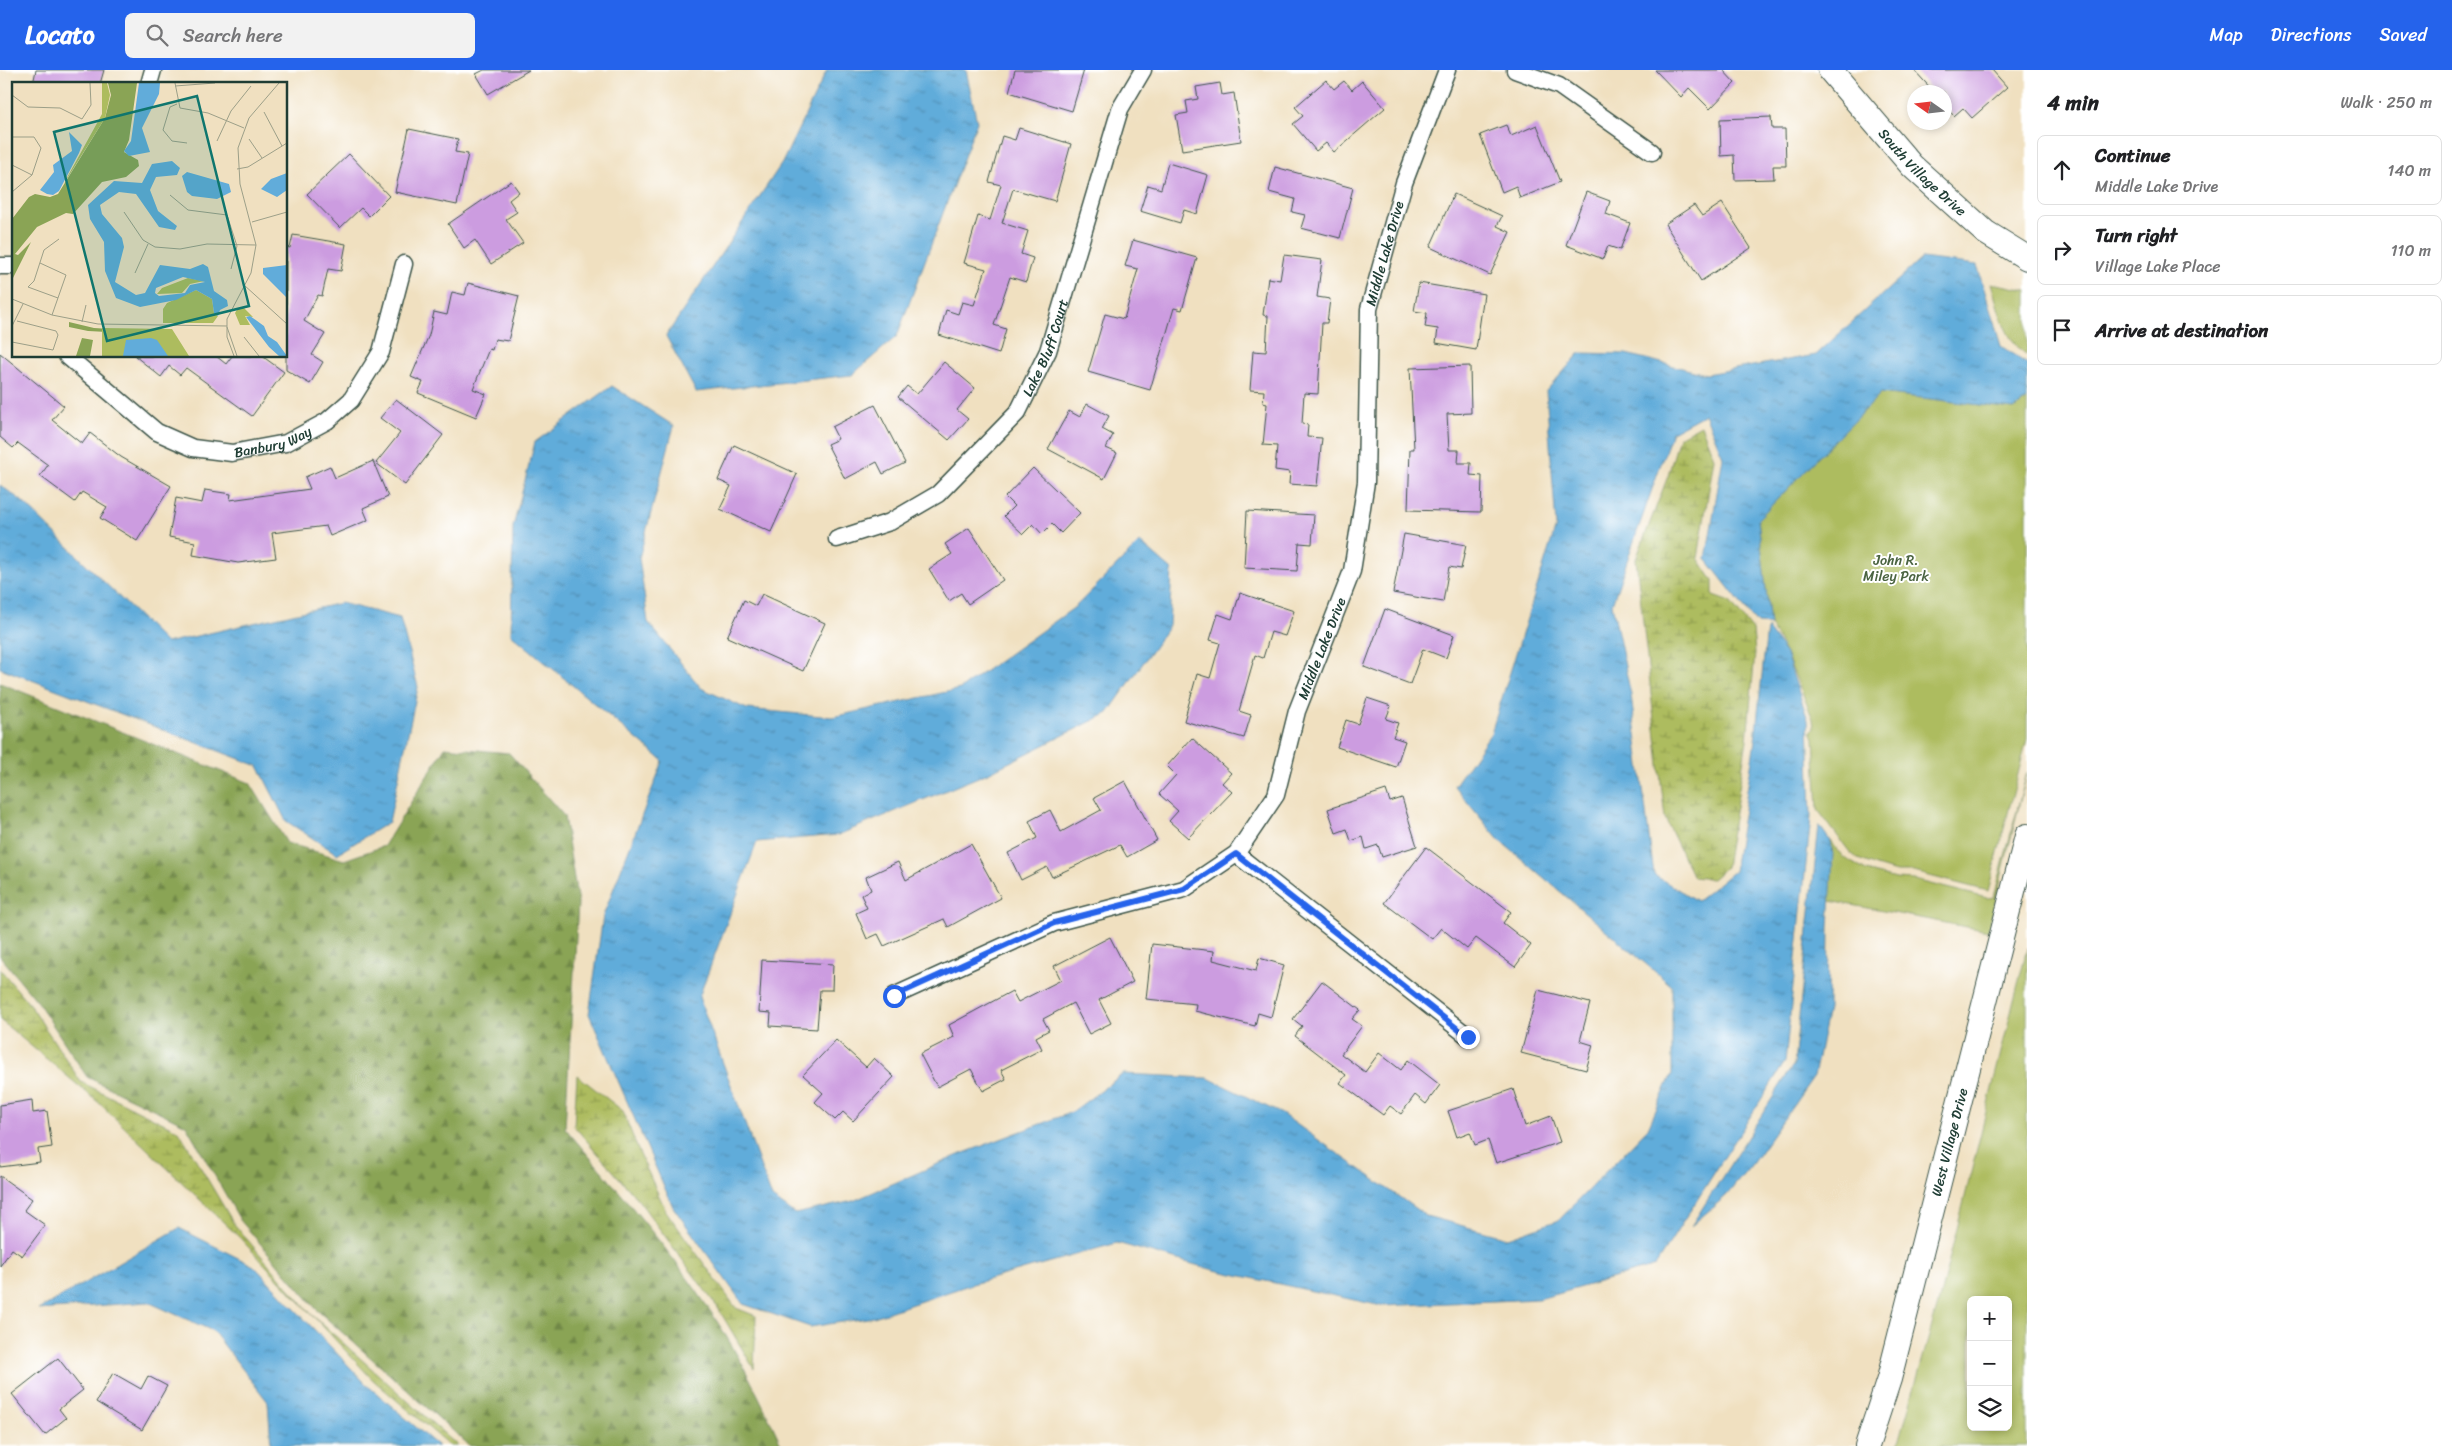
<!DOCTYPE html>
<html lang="en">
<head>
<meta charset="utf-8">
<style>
	:root { --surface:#fff; --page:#f2f2f2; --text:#202124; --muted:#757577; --line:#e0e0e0; --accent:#2563eb }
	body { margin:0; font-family:Sriracha,sans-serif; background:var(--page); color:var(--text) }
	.controls { position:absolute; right:15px; bottom:15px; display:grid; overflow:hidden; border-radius:8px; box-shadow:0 2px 8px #0003 }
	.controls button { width:45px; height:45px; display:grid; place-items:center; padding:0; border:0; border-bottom:1px solid var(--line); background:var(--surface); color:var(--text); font:25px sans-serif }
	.compass { position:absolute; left:1907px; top:15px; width:45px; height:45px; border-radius:50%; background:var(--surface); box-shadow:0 2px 8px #0003; rotate:284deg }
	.stop { position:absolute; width:15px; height:15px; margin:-11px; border:4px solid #2563eb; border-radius:50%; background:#fff }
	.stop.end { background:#2563eb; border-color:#fff; box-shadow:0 1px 5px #0008 }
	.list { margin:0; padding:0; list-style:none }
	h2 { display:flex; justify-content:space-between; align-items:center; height:65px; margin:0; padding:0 20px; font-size:21px }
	h2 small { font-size:16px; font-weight:400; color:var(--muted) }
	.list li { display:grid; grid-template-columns:32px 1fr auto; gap:15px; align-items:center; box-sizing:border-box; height:70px; margin:0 10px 10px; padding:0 10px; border:1px solid var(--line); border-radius:8px }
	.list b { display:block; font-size:19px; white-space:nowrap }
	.list p { margin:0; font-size:16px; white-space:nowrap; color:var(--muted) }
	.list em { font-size:16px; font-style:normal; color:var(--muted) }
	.icon { flex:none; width:28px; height:28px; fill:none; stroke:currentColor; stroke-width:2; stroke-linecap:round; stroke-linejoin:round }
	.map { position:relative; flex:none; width:2027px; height:1376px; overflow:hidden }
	header { display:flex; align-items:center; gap:30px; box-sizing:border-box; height:70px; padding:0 25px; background:var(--accent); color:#fff }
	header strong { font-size:24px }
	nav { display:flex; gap:28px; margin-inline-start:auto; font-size:18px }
	.search { width:350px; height:45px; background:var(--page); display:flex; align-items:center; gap:12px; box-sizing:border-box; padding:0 18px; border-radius:8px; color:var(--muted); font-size:19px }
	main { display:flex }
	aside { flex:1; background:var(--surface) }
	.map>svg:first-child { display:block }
	.forest { fill:url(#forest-firs); stroke:#547044 }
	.wetland { fill:url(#wetland-marsh); stroke:#667c49 }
	.park { fill:#adbc5e; stroke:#667c49; fill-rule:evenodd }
	.water { fill:url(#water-ripples); stroke:#407487 }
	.building { fill:#cc9ce0 }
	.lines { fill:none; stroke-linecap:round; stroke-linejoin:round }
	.street-casing { stroke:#3e5549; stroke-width:19 }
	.secondary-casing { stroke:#3e5549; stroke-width:26 }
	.street { stroke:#fff; stroke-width:16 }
	.secondary { stroke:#fff; stroke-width:24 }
	.route { stroke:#2563eb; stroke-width:6 }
	.labels { text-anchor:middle; stroke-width:4; stroke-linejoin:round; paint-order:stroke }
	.street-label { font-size:14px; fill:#1f3d34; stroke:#fff }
	.park-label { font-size:14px; fill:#4a6341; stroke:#fff }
	.inset-road { fill:none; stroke:#9c9f88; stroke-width:1 }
	.view { fill:#0f766e; fill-opacity:0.15; stroke:#0f766e; stroke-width:2.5 }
	.inset-edge { fill:none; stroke:#1f3d34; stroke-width:2.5 }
</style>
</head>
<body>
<header>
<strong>Locato</strong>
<div class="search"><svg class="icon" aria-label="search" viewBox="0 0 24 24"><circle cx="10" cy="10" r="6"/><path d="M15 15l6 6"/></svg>Search here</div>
<nav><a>Map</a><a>Directions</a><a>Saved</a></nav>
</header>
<main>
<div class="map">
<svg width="2027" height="1376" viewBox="0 0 2027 1376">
	<defs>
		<pattern id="forest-firs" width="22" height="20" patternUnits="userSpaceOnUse" patternTransform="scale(1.25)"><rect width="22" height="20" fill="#8aa455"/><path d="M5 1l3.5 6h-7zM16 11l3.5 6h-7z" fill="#708747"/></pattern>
		<pattern id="wetland-marsh" width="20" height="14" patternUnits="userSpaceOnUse" patternTransform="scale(1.25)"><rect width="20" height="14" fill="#adbc5e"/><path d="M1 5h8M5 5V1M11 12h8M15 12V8" fill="none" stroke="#8c9a4e"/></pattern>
		<pattern id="water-ripples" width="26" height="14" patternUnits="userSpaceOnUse" patternTransform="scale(1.25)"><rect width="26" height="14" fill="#61acda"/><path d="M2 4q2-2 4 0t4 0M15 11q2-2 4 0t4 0" fill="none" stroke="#4f8db2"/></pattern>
	</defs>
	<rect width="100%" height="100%" fill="#fff"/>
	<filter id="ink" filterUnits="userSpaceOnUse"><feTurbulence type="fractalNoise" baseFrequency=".02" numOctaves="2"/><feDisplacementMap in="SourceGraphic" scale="10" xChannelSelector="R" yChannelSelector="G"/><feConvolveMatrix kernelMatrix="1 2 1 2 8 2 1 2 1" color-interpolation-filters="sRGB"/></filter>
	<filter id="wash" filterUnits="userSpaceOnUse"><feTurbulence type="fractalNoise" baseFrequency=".0096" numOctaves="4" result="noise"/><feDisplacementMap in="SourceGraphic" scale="20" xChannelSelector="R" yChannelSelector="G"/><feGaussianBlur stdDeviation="1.12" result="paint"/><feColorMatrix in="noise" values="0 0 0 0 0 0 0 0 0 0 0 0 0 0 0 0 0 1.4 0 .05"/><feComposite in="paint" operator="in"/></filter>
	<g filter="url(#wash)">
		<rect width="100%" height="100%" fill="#f0e0c0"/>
		<path class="forest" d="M0,613L250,713L287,773L344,790L384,776L445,677L509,683L564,746L578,833L565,1058C616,1118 668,1177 711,1242C739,1284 761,1330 782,1376H470L318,1241L240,1150L186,1055L87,1007L37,931L0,886Z"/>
		<path class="wetland" d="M1701,355L1714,388L1698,488L1713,511V526L1730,532L1753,560L1755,583L1747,670L1726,797L1712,809L1693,807L1665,748L1636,489L1668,406L1679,367Z
			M0,899L30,935L81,1012L179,1061L234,1154L312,1245L458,1376H450L373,1310L240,1168L98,1032L0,950Z
			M577,1005L623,1041L638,1080L666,1141L736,1238L756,1246L754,1299L718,1238L639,1131L574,1056Z"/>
		<path class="park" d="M1991,213L2027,220V285C2003,268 1999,239 1991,213Z
			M1881,323L2014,339L2027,329V669L1988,821L1914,802H1896L1876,796L1858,789L1849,781L1818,740L1814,668L1811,661L1814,659L1813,649L1786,584L1770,555L1758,449Z
			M2027,703L1988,861L1830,831L1833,783L1829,769L1843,787L1866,801L1895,809L1914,810L1987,828L1994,827Z
			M2027,878V1376H1898L1940,1227ZM1971,1230H2008V1357H1971Z"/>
		<path class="water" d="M827,0H966L977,52L897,266L852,305L696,322L666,266L782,93Z
			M1922,188L1977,195L2001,276L2027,294V329L2014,339L1881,323L1758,449L1770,555L1757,554L1706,489L1723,387L1705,344L1672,362L1612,534L1631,625L1654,805L1697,831L1734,801L1755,671L1767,558L1786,584L1808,650L1811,747L1785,992L1655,1196L1539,1229L1382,1236L1214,1200L1117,1173L969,1215L874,1247L810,1257L743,1234L673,1137L589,944L603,846L663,691L511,564L513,457L535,372L612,316L674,356L639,488L648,552L701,618L747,639L832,647L960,619L1075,537L1140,472L1172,500L1169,556L1108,643L988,703L838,765L757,772L699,927L772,1128L795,1144L853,1131L961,1084L1072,1042L1123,1004L1208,1008L1282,1044L1426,1146L1508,1168L1559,1150L1648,1058L1672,1004V916L1498,769L1454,716L1491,663L1556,456L1546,321L1580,283L1626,284L1706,304L1816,285Z
			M0,415L22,431L166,573L341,533L400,548L418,617L389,752L337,784L286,751L258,696L0,598Z
			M1819,755L1829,769L1833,783L1829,858L1828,939L1814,1006L1752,1094L1726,1126L1691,1156L1794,994Z
			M179,1158L254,1196L367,1315L438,1376H271L268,1332L213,1261L148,1232L38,1240Z"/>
		<g id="blocks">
			<path class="building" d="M36,0H104L100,14H33Z
				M484,0H529L488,24L476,4Z
				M1015,0H1084L1072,41L1009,22Z
				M1655,0H1723L1735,13L1710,39L1689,18L1681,27Z
				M1914,0H1992L2007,17L1972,48L1963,38L1954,46L1944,35V22H1934Z
				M1326,10L1334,19L1344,11L1352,20L1362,11L1385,38L1334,82L1326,73L1316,81L1293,54L1303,46L1295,37Z
				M1220,13L1222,25L1234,23L1241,71L1182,80L1176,45L1188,43L1186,31L1198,29L1196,17Z
				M1771,47L1772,59H1785L1786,96H1773L1774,109L1735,110L1734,85L1721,86L1720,49Z
				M1506,55L1511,66L1537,55L1560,112L1520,128L1516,116L1502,122L1480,65Z
				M1019,58L1071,74L1055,131L1013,119L1002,153L1028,161L1021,184L1033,188L1026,212L1010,207L994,255L1006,259L999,284L939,265L946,240L958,244L962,232L974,235L986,199L964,193L978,146L990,150L1001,115L989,112L1002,66L1015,70Z
				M409,59L458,69L455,82L468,84L457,135L395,122Z
				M349,84L389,126L369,146L361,138L340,158L307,124Z
				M1168,93L1208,105L1197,144L1184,140L1180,153L1140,141L1148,115L1161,119Z
				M1275,97L1353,118L1340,168L1301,158L1305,145L1292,142L1295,129L1269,122Z
				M511,111L519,122L509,130L517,142L506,149L523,173L491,194L475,170L464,178L448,154Z
				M1586,122L1610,131L1606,144L1630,153L1620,180L1608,176L1603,189L1566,175Z
				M1454,124L1502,146L1497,156L1510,162L1490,205L1430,177Z
				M1722,133L1751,178L1701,211L1665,154L1694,135L1702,146Z
				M293,165L346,174L341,201L328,199L322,226L318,225L304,251L325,264L312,285L323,292L310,314L286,300V177L290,178Z
				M1133,170L1197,188L1182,240L1174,238L1150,320L1088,302L1105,244L1124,249L1138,199L1125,196Z
				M1284,185L1322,190L1317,227L1330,229L1327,253H1322L1318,324L1304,323L1302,354L1308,355L1307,367L1322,368L1317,416L1289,414L1290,402L1275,400L1277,376L1263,375L1267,334L1263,333L1264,321L1250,320L1253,281L1266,282L1268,246L1263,245L1268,208L1280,210Z
				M468,213L519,226L508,271L495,269L492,280L489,279L473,319L486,324L476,347L418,323L423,312L411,307L429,265L434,242L447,245L452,222L465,225Z
				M1419,213L1484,224L1476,280L1436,273L1438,259L1425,257L1427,243L1414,241Z
				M0,283L64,336L52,350L82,374L90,363L121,387L171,416L137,471L100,448L107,437L82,422L75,432L40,406L48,395L18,373L13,378L0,367Z
				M135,286H216L226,294L232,286H262L284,302L252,346L186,298L180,305L169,296L161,307Z
				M944,292L975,318L957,340L968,349L949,370L898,327L907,316L917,324Z
				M1470,296L1471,343L1447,344L1449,380H1459L1458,393H1471L1470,405L1482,406L1481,442L1408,440L1410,379H1414L1410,298Z
				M396,329L443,365L405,415L376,393L400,363L380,348Z
				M1087,334L1109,346L1102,359L1113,365L1106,378L1117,383L1104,409L1048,379L1069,341L1080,347Z
				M875,335L905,393L883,404L877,392L845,409L827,374L838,369L832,357Z
				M734,375L797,404L771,462L720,439L731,416L718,410Z
				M373,391L388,427L363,438L368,450L330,466L326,456L272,463L276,488L238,493L193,485L195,472L169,467L176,428L202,433L205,420L231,424L230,430L310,419L305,407L330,396L335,408Z
				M1033,398L1080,443L1061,463L1052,454L1042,464L1033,454L1023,464L1004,446L1014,436L1005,427Z
				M1247,441L1314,445L1312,474L1299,473L1297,501L1244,498Z
				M969,458L1003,510L968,534L961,523L949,531L929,499L952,484L945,474Z
				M1404,464L1466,475L1461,499L1449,497L1443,532L1393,523Z
				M1240,523L1294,541L1285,566L1271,562L1263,588L1255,585L1239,641L1251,645L1244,668L1184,651L1197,604L1210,608L1220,573L1210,570L1218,544L1232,549Z
				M762,524L825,553L803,601L727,567L744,530L756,536Z
				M1385,539L1454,565L1446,588L1423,579L1410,614L1364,597Z
				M1367,628L1391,636L1386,649L1398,653L1393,667L1405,671L1396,697L1337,677L1346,650L1358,654Z
				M1192,668L1231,703L1222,713L1232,722L1188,768L1169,751L1178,741L1159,724L1176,705L1167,696Z
				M1125,711L1157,770L1127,787L1120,775L1052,807L1047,797L1021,810L1008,783L1037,768L1029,751L1050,740L1061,762L1101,740L1094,728Z
				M1386,720L1390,732L1402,728L1417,776L1382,787L1378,775L1366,779L1363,767L1351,771L1347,759L1336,763L1328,739Z
				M971,774L1001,828L948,857L944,849L884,876L878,864L867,869L856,843L867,838L861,825L871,820L866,807L898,792L906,810Z
				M1426,777L1511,842L1503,853L1531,875L1515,897L1476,868L1467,879L1441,858L1432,869L1384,833Z
				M1110,867L1133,912L1099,930L1111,953L1089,964L1073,933L1043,949L1049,960L1036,967L1042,979L1001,1000L1006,1009L983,1021L971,999L937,1017L920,984L954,967L949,955L1012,921L1018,932L1061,910L1054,896Z
				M1152,874L1214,881L1213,890L1256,901L1259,888L1284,895L1271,947L1258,943L1255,956L1195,941L1196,934L1146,929Z
				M762,890L833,894L832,920H820L817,959L770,956L771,943L759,942Z
				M1322,911L1360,940L1352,949L1362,956L1341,984L1365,1002L1379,983L1401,1000L1408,990L1440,1015L1426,1034L1415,1025L1401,1044L1390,1036L1383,1045L1340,1013L1346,1005L1295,966L1302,956L1293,949Z
				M1538,920L1590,933L1580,971L1593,975L1586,1000L1521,983Z
				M836,970L866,997L874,988L894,1007L853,1051L843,1042L835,1050L815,1032L823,1023L803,1005Z
				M1513,1019L1525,1056L1551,1046L1560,1072L1496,1093L1488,1070L1475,1075L1470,1062L1457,1067L1448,1041Z
				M32,1030L33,1043L47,1041L52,1077L38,1079L40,1092L0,1097V1035Z
				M0,1106L32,1129L24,1140L45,1155L22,1186L12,1179L0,1196Z
				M58,1288L83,1320L59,1339L66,1348L45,1365L12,1324Z
				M113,1303L141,1319L148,1306L167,1316L142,1360L96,1332Z"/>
		</g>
	</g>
	<g filter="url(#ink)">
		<use href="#blocks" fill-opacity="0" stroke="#3e5549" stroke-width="1"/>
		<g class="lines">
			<g class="street-casing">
				<g id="street">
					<path d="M1515,0L1559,16L1652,82"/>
					<path d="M149,14L153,0"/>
					<path d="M0,196H14"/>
					<path id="s1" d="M67,286L157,362L193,378L232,383L286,373L327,351L351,330L381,282L404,194"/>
					<path id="s2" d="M837,469L890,452L938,424L1018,342L1048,281L1120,39L1143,0"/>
					<path d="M1236,784L1469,967"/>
					<path id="s3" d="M894,926L1054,853L1184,819L1236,784L1276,725L1297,641L1352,501L1366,412L1369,239L1404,113L1447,0"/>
				</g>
			</g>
			<g class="secondary-casing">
				<g id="secondary">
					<path id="s4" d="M1830,0L1912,96L1985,162L2027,188"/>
					<path id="s5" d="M1867,1376L1889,1309L2027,766"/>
				</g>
			</g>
			<use href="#street" class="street"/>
			<use href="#secondary" class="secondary"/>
		</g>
	</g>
	<g class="lines" filter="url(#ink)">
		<path class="route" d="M894,926L1054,853L1184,819L1236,784L1468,967"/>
	</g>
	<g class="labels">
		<g class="street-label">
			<text dy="5" stroke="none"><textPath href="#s4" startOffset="138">South Village Drive</textPath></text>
			<text dy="5" stroke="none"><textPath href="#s3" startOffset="1002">Middle Lake Drive</textPath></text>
			<text dy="5" stroke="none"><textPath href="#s2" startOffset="296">Lake Bluff Court</textPath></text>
			<text dy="5" stroke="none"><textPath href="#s1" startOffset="239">Banbury Way</textPath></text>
			<text dy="5" stroke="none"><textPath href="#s3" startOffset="598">Middle Lake Drive</textPath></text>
			<text dy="5" stroke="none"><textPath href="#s5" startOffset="315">West Village Drive</textPath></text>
		</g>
		<g class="park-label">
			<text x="1896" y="495">John R.<tspan x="1896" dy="16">Miley Park</tspan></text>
		</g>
	</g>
	<g transform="translate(12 12)">
		<rect width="275" height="275" fill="#f0e0c0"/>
		<path d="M96,1H125L117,58L112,70L126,78L127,84L114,95L90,100L61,132L54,131L25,145L3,172L6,173L19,160L0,198V137L17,115L23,112L38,115L46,112L93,36L99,13ZM57,240L82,246L98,247L95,250L76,249L57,245ZM70,256L81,258L78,274H64Z" fill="#8aa455"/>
		<path d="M90,1H95L98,13L93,36L51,103L90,32ZM176,196L192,199L178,202L170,211L145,212L150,206ZM226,226H232L241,235L233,234L238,243H228L223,231Z" fill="#adbc5e"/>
		<path d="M184,208L200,217L202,231L206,234L201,241H151V227L155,221ZM90,246L160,247L177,274H90Z" fill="#adbc5e"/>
		<path d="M127,1H148L147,12L130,46L138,70L117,74L112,69L119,59ZM57,50L70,63L67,71L47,109L41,113L35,112L28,108L42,90L41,83L60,69ZM160,79L168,86L165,93L144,95L138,108L146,129L165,144L163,148L147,145L124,112L107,110L88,123L90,132L110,156L112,165L103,200L124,213L133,211L148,183L178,187L191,182L196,185L202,209L215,218L216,224L208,228L206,234L202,231L200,217L184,208L164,218L128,225L104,216L93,189L92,160L78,137L76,123L102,99L130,101L140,82ZM171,195L193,200L178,203L173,211L147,214L143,211L144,206ZM175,90L217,102L219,110L205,117L180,114L175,110L170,94ZM275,91V108L265,115L249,107L259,97ZM275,183V216L251,192V186ZM238,234L252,244L256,254L265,260L275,274H267L257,265L234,235ZM139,256L145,258L156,274H111L114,258Z" fill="#61acda" fill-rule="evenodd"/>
		<path class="inset-road" d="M163,1L168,26L196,31L232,46M163,4L203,1M0,13L16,25L48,26L70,37L79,23L78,1M165,22L158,25L151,48L160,59L175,61M252,30L270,64M0,55H22L29,66L20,93L0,110M237,57L250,76M205,59L219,29L239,4M0,83L20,93M225,87L236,85L275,61M158,113L176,128L215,133L225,164L219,187M112,130L131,158L143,165L168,167L195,162L244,163M240,140L275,130M28,181L54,193L40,233M123,191L136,162M232,203L275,242M46,216L16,205L22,199L32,168L47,157M0,217L40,233L86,242L215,244M70,240L74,223M0,244L11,222M215,245L225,274M232,255L247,274M0,260L41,268L46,253L44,249L5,239M222,274L215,255V237L239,191L244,163L228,102L226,66L237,36L267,1"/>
		<path class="view" d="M185,14L237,224L95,259L42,50Z"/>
		<rect width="275" height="275" class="inset-edge"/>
	</g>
</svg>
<div class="controls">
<button>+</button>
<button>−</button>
<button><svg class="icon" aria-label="layers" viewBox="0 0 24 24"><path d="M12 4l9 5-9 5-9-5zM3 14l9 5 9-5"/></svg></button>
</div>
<svg class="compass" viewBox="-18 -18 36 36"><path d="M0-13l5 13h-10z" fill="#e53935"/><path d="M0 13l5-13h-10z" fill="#757577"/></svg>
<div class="stop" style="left:894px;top:926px"></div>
<div class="stop end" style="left:1468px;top:967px"></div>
</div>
<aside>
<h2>4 min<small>Walk · 250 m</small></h2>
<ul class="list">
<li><svg class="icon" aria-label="ahead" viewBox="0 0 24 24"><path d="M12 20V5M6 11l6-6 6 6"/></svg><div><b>Continue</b><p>Middle Lake Drive</p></div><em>140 m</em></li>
<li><svg class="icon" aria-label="right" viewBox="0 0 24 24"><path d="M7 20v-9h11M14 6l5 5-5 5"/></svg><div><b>Turn right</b><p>Village Lake Place</p></div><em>110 m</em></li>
<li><svg class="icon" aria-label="arrive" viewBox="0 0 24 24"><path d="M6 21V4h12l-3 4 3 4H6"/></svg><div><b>Arrive at destination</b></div></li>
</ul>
</aside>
</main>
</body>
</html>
